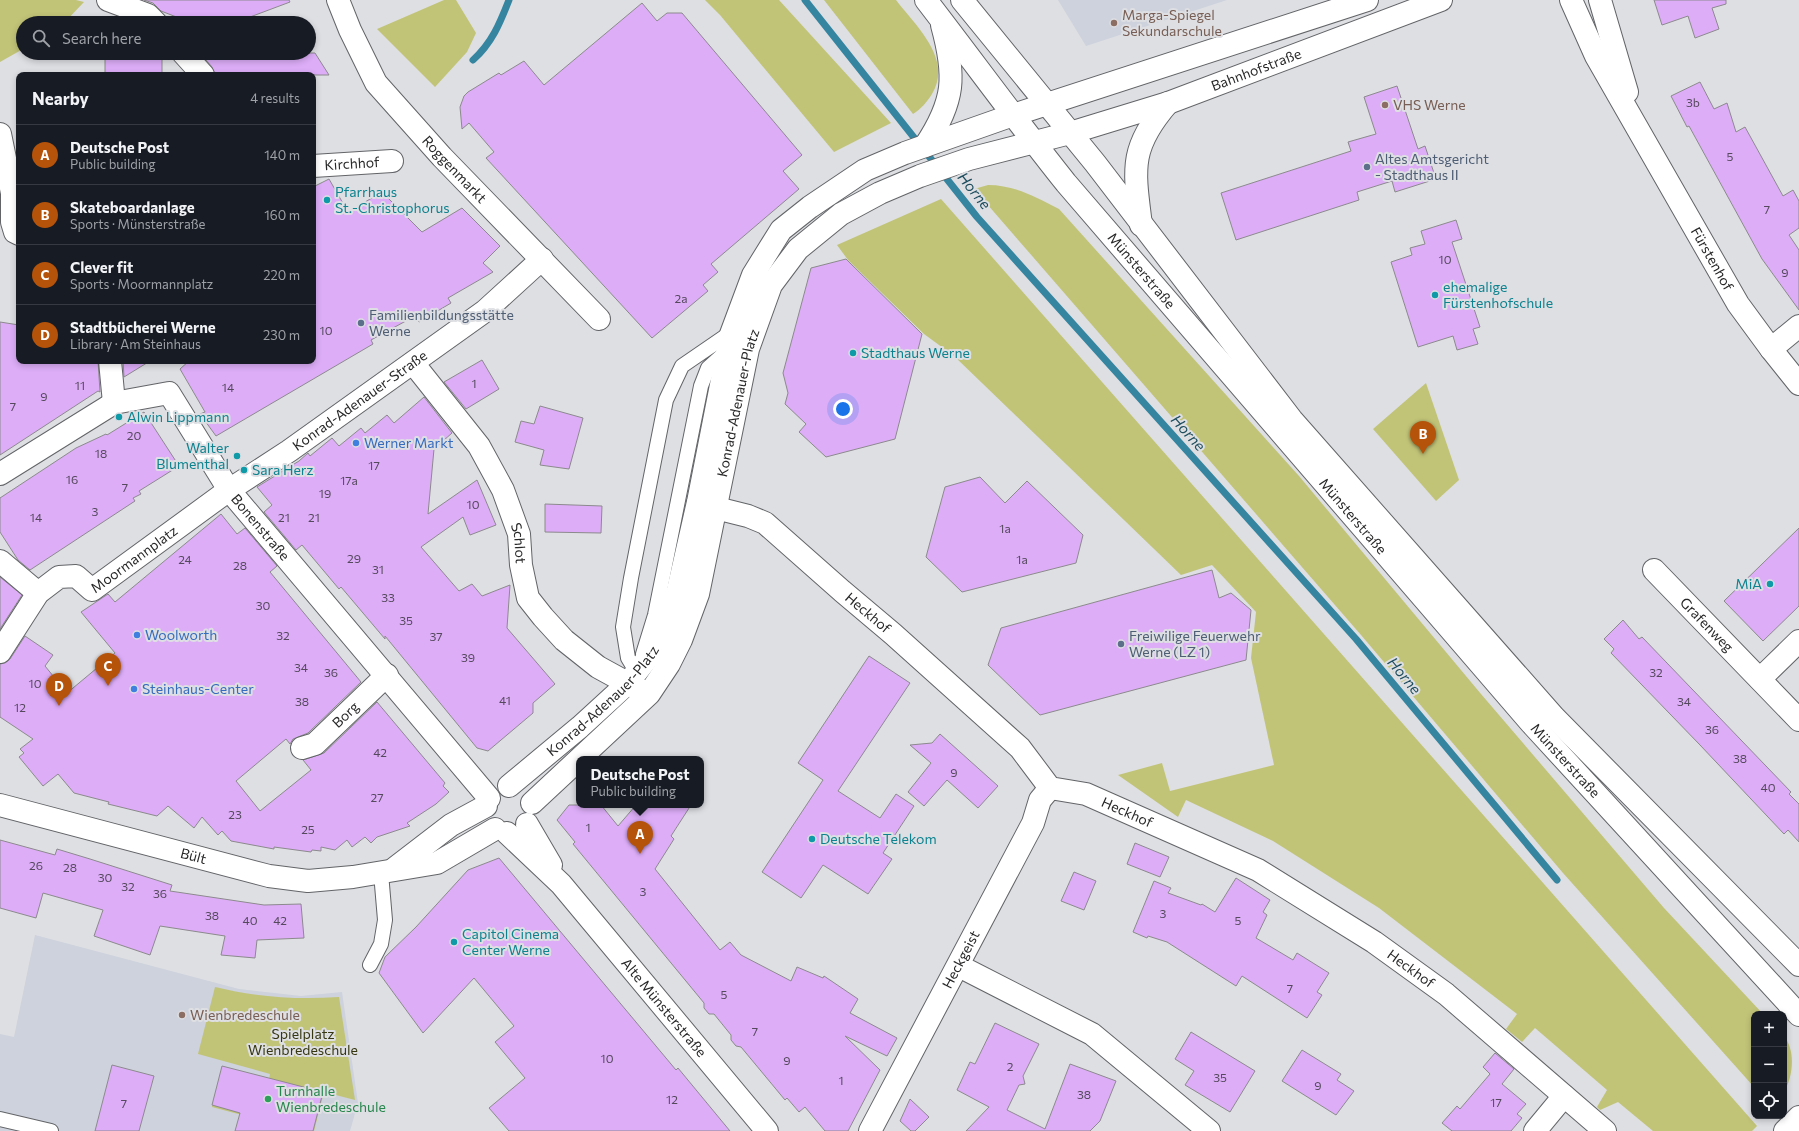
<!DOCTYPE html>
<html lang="en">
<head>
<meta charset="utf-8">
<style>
	:root { --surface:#171b24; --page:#20242c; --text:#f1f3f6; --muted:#9ea1a6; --line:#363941; --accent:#b45309 }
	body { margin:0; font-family:Commissioner,sans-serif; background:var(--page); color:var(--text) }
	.controls { position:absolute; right:12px; bottom:12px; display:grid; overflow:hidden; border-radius:8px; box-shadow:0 2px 6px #0003 }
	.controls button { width:36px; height:36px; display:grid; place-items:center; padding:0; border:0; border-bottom:1px solid var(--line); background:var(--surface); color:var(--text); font:20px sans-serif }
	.you { position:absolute; left:843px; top:409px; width:14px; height:14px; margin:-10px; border:3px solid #fff; border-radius:50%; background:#1a73e8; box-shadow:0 0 0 6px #1a73e833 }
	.badge { display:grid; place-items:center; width:26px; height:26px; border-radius:50%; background:var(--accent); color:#fff; font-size:13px; font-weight:700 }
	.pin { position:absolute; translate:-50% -33px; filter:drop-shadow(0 1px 2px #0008) }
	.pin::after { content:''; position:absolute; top:21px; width:14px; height:12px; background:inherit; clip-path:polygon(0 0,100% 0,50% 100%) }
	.popup { position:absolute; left:576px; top:756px; width:128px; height:52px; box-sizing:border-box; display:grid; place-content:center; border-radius:8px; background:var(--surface); filter:drop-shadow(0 1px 3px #0005); font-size:13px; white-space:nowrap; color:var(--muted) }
	.popup b { font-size:15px; color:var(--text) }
	.popup::after { content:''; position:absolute; left:50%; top:100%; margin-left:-8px; border:8px solid transparent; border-top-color:var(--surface) }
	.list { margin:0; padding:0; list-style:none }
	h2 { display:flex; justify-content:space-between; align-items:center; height:52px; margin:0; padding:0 16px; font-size:17px }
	h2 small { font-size:13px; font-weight:400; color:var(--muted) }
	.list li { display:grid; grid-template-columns:26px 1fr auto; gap:12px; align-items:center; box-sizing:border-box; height:60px; padding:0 16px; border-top:1px solid var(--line) }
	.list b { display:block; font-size:15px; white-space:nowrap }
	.list p { margin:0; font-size:13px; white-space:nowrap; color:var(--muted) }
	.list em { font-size:13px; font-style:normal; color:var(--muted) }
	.icon { flex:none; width:22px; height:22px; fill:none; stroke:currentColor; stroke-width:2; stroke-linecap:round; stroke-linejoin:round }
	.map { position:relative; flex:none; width:1799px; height:1131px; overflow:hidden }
	.search { position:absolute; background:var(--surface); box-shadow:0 2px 6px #0003; left:16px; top:16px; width:300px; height:44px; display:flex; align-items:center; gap:10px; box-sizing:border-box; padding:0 14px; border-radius:22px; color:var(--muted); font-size:15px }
	.panel { position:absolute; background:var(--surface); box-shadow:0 2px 6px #0003; left:16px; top:72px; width:300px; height:292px; border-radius:8px }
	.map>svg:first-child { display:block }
	.built { fill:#cdd2dc }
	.green { fill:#c1c477 }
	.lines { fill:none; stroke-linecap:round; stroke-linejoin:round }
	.stream { stroke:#3585a1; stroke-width:7 }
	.building { fill:#ddadf8; stroke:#8c8a8d }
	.lane-casing { stroke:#626467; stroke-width:16 }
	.street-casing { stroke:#626467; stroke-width:24 }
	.secondary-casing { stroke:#626467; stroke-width:24 }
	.primary-casing { stroke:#626467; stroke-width:24 }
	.lane { stroke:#fff; stroke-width:14 }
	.street { stroke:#fff; stroke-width:22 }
	.secondary { stroke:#fff; stroke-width:22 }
	.primary { stroke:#fff; stroke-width:22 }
	.education-dot { fill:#8d6e63; stroke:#dedfe3; stroke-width:1.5 }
	.service-dot { fill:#5c6f8a; stroke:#dedfe3; stroke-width:1.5 }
	.culture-dot { fill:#0f9aa8; stroke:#dedfe3; stroke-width:1.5 }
	.shop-dot { fill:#3f7fe0; stroke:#dedfe3; stroke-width:1.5 }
	.leisure-dot { fill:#2e9e5b; stroke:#dedfe3; stroke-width:1.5 }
	.labels { text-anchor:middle; stroke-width:4; stroke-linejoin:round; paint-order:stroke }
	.number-label { font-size:12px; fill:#55495d }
	.education-label { font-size:14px; fill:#785e54; stroke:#dedfe3; text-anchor:start }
	.street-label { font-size:14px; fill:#282829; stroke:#dedfe3 }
	.service-label { font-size:14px; fill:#4e5e75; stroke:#dedfe3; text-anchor:start }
	.culture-label { font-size:14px; fill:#0d838f; stroke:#dedfe3; text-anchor:start }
	.shop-label { font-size:14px; fill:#366cbe; stroke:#dedfe3; text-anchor:start }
	.park-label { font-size:14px; fill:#373811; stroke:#dedfe3 }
	.leisure-label { font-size:14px; fill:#27864d; stroke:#dedfe3; text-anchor:start }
	.water-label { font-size:15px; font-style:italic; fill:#1e4d5e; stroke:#dedfe3 }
</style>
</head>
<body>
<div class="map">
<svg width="1799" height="1131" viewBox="0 0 1799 1131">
	<rect width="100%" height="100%" fill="#dedfe3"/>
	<path class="built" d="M1058,0H1227L1086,46Z
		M35,935L239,989L301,996L342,992L358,1103L350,1131H0V1034L14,1037Z"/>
	<path class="green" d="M0,0H76L84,2L64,23H23V49L0,62Z
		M444,0H456L476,33L467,52L435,87L377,29Z
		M705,0H779L891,123L834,152L720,15Z
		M824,0H896C916,26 953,59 932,94C927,102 921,109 913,114Z
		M988,185C1014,185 1036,197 1059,209L1299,476L1481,694L1664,908L1763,1014H1754V1087L1563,873L1361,635L974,189Z
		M941,199L1757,1126L1752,1131H1653L1618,1102L1600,1110L1597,1107L1607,1090L1535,1028L1522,1042L1506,1029L1517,1014L1379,908L1273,841L1186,800L1178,817L1118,775L1162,763L1170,791L1274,765L1251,658L1256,612L1212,565L1181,575L954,356L924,334L848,260L837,245Z
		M1426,383L1459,480L1436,501L1373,429Z
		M215,987C256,997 296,1000 339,997L355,1100L324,1092L314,1131H237L242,1115L212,1107L222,1067L269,1080L270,1074L198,1054Z
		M1784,1036C1796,1051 1793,1077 1784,1092Z"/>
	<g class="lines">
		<path class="stream" d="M805,0L977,217L1356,639L1557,880
			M473,60C492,43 500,23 509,0"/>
	</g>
	<path class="building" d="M144,0H289L290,2L234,23H172L179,18L161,11L153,3Z
		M1654,0H1726V4L1712,8L1719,29L1695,38L1688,16L1662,25Z
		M642,3L657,21L667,13H682L802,155L783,171L799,189L711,264L718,272L703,285L708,291L652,338L486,158L494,152L469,123L462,129L460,107L464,96L468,92L499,73L501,75L524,61L544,85Z
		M105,53H170L162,60V75H105Z
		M200,53H315L329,75H215L212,67Z
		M1700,82L1714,109L1727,103L1736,132L1745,127L1783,196L1793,190L1799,201V228L1789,235L1799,250V310L1762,259L1689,126L1687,127L1671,96Z
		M1397,86L1418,149L1425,146L1436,179L1395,192L1392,181L1357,192L1359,200L1236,240L1221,193L1351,151L1348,142L1376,134L1364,97Z
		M329,179L348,212L382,192L422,232L462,208L500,246L483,263L493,272L448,298L451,303L419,322L415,316L371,340L373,344L216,436L200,414L205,412L180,369L189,361H313V187Z
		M1456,220L1462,239L1452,242L1480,327L1473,329L1478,344L1457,350L1453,336L1418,347L1391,262L1412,255L1410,248L1425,244L1421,231Z
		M846,259L922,334L895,439L826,457L799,432L806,424L785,404L788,393L783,373L811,268Z
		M0,322L19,325V361H98L100,392L98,391L0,455Z
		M482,360L499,389L466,409L444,382Z
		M123,361H150L124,377Z
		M424,397L452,433L434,449L428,514L477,480L496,525L470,535L463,517L421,547L459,591L472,584L482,596L510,585L507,628L555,684L533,703V713L488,751L477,748L385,636V639L341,587L339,589L302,545L296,550L264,512L272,505L257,487L299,461L308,453L310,456L332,438L339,446L361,428L365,433L387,415L394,423Z
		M540,406L583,418L569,469L540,465L544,450L515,442L521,421L534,424Z
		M144,412L179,466L139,491L141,494L133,498L135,501L30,570L18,560L0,532V498L76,448L106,434L107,435Z
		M980,477L1005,503L1027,481L1083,535L1076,563L962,592L926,557L945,487Z
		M545,504L602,506L601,533L545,532Z
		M221,514L237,534L245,528L277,566L270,572L361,682L308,733L293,739L290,744L286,739L236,781L260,811L311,770L303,760L324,753L377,702L445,783L443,786L449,792L436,804L407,823L410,826L377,837L371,843L365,837L352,847L347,840L335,850L321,847V851L312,850L311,852L274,847V849L231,841L222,831L218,835L202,817L194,828L168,806L157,816L108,804L109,802L74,793L58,774L43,786L19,757L24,753L20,749L33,739L0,717V664L5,663L10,659L25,636L53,655L45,666L67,693L115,653L81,612L108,594L115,602Z
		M1799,528V606L1763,641L1724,601Z
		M1212,570L1219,598L1231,593L1251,610L1246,660L1040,715L988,665L1001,628Z
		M0,577L22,595L0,629Z
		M1623,620L1639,639L1642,637L1791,792L1789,794L1799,804V842L1788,830L1784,834L1700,745L1611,653L1614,649L1604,639Z
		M869,656L910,683L838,791L880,818L896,794L914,806L883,853L892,859L868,894L823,865L801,898L762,872L823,780L798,763Z
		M940,734L998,786L978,808L947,780L924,806L908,792L931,763L910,745L932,743Z
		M569,805H601L618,826L636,805H691L671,836L674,839L655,869L720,950L730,942L741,955L791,981L797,967L823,978L824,976L858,999L850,1013L897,1038L887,1056L845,1036L880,1070L848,1131H825L805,1107L799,1112L787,1098L785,1100L741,1047L736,1046L731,1040V1035L714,1014H709L704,1008V1003L573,844L575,842L557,820Z
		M0,840L55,855L57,849L90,859L172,885L170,891L264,905L301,904L304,938L257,940L255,958L221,955L225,936L160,926L150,955L94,936L103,910L43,893L36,918L0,908Z
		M1135,843L1169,857L1160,877L1127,864Z
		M499,858L676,1070L678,1068L730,1131H509L489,1108L525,1078L495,1042L514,1026L474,978L423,1033L379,973L385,957L416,927L468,870Z
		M1074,872L1096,881L1084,910L1061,901Z
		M1236,878L1270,900L1263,912L1267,915L1256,938L1293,960L1297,953L1329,973L1317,992L1322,995L1307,1018L1242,976L1236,986L1167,942L1148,936L1147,938L1133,932L1154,881L1171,888L1168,893L1201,905L1202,904L1215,912Z
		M995,1023L1039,1044L1023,1076L1025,1084L1019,1085L1007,1110L1045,1129L1070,1064L1116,1081L1100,1121L1090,1131H966L989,1107L957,1090L970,1062L975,1064Z
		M1191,1032L1255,1071L1230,1112L1185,1085L1194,1071L1175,1059Z
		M1302,1050L1341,1074L1337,1080L1354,1091L1336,1115L1282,1081Z
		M1495,1053L1514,1069L1502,1084L1526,1104L1517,1114L1522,1118L1511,1131H1452L1442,1123L1457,1106L1460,1109L1490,1074L1483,1067Z
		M112,1065L154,1076L139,1131H95Z
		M222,1066L323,1092L313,1131H235L240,1113L212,1105Z
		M910,1099L929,1117L915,1131H911L900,1121Z"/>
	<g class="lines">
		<g class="lane-casing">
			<path id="lane" d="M643,654L655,615L701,386L708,368L727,351
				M637,673L628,658L623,627L631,578L666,400L682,366L733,331
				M370,965L381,944L385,920L381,873
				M0,1119L51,1131"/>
		</g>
		<g class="street-casing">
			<g id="street">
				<path d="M108,0L148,15L156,23"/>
				<path id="s1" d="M338,0L350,30L376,83L442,157L599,319"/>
				<path id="s2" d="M1571,0L1596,56L1738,304L1771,349L1799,384"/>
				<path d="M1600,0L1627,92"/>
				<path d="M183,53L203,75"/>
				<path d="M0,134L12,193V222L15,232L19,234"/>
				<path id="s3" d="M313,166L392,161"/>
				<path d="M1771,349L1799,326"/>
				<path d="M110,361L114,403"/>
				<path id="s4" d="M413,363L479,446L503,490L519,534L521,565L528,598L543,617L564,640L598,667L640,690"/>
				<path id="s5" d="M0,474L114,403L169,393L229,490L489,798"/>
				<path id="s6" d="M716,508L748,516L765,523L842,591L893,634L1020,748L1050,788L1086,794L1258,870L1374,942L1446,994L1605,1131"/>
				<path d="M0,561L38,593"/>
				<path id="s7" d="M1654,570L1799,720"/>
				<path id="s8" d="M0,652L38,593L59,577L76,576L92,590L229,490L289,451L485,311L542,259"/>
				<path d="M1760,679L1799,641"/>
				<path id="s9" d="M302,748L315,744L387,675"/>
				<path id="s10" d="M509,786L580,727L627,684L651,654L664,631L678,590L698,502L731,334L753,275L781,230L810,207L865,170L905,153L1013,115L1367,0"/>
				<path id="s11" d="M532,803L649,694L669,664L681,640L698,594L748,349L771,285L798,249L841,214L880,193L920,176L969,159L1070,133L1168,103L1441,0"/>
				<path id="s12" d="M0,805L269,876L308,881L353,877L437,863L495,829"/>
				<path d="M527,824L551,865"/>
				<path id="s13" d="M507,833L561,884L767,1131"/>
				<path d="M395,868L451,825L486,806"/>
				<path d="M959,966L1092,1034L1209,1131"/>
				<path id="s14" d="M870,1131L1033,823L1040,800L1050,788"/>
				<path d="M1535,1131L1564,1096"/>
			</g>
		</g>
		<g class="secondary-casing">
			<g id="secondary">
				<path id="s15" d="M926,0C973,61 1018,123 1066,183L1531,723L1799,1015"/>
				<path d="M962,0L1095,163L1292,420L1554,717L1799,965"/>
				<path d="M925,146C955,101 956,76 942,25"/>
				<path d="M1141,225C1134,169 1129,148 1168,103"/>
			</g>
		</g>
		<g class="primary-casing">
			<path id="primary" d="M1785,1131L1799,1117"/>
		</g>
		<use href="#lane" class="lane"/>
		<use href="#street" class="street"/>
		<use href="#secondary" class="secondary"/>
		<use href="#primary" class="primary"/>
	</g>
	<g class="education-dot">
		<circle cx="1114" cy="23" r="4"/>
		<circle cx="1385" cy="105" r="4"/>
		<circle cx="182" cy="1015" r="4"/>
	</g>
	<g class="service-dot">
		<circle cx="1367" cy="167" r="4"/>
		<circle cx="361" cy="323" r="4"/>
		<circle cx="1121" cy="644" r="4"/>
	</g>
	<g class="culture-dot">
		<circle cx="327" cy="200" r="4"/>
		<circle cx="1435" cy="295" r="4"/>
		<circle cx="853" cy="353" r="4"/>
		<circle cx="119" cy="417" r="4"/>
		<circle cx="237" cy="456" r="4"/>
		<circle cx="244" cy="470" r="4"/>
		<circle cx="1770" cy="584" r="4"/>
		<circle cx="812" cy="839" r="4"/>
		<circle cx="454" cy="942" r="4"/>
	</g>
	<g class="shop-dot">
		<circle cx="356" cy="443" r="4"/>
		<circle cx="137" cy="635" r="4"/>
		<circle cx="134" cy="689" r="4"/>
	</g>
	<circle class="leisure-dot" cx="268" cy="1099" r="4"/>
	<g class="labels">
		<g class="number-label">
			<text x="1693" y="107">3b</text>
			<text x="1730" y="161">5</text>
			<text x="1767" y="214">7</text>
			<text x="1445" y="264">10</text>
			<text x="1785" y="277">9</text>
			<text x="681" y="303">2a</text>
			<text x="326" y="335">10</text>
			<text x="474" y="388">1</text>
			<text x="80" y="390">11</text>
			<text x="228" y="392">14</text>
			<text x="44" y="401">9</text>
			<text x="13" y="411">7</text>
			<text x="134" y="440">20</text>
			<text x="101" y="458">18</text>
			<text x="374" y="470">17</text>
			<text x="72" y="484">16</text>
			<text x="349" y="485">17a</text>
			<text x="125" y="492">7</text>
			<text x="325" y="498">19</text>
			<text x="473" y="509">10</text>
			<text x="95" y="516">3</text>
			<text x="36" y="522">14</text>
			<text x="284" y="522">21</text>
			<text x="314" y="522">21</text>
			<text x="1005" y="533">1a</text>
			<text x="354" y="563">29</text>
			<text x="185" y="564">24</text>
			<text x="1022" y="564">1a</text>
			<text x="240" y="570">28</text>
			<text x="378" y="574">31</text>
			<text x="388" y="602">33</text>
			<text x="263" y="610">30</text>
			<text x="406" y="625">35</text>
			<text x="283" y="640">32</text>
			<text x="436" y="641">37</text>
			<text x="468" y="662">39</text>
			<text x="301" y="672">34</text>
			<text x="331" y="677">36</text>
			<text x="1656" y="677">32</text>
			<text x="35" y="688">10</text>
			<text x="505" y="705">41</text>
			<text x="302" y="706">38</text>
			<text x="1684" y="706">34</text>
			<text x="20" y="712">12</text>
			<text x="1712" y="734">36</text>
			<text x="380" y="757">42</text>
			<text x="1740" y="763">38</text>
			<text x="954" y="777">9</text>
			<text x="1768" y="792">40</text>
			<text x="377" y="802">27</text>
			<text x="235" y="819">23</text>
			<text x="588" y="832">1</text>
			<text x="308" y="834">25</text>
			<text x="36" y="870">26</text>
			<text x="70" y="872">28</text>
			<text x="105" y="882">30</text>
			<text x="128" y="891">32</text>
			<text x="643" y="896">3</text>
			<text x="160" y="898">36</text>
			<text x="1163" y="918">3</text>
			<text x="212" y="920">38</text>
			<text x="250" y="925">40</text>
			<text x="280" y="925">42</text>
			<text x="1238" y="925">5</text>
			<text x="1290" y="993">7</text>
			<text x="724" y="999">5</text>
			<text x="755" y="1036">7</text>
			<text x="607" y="1063">10</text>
			<text x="787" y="1065">9</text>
			<text x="1010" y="1071">2</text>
			<text x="1220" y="1082">35</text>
			<text x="841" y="1085">1</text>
			<text x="1318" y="1090">9</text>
			<text x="1084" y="1099">38</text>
			<text x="672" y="1104">12</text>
			<text x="1496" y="1107">17</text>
			<text x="124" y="1108">7</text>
		</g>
		<g class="education-label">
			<text x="1122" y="20">Marga-Spiegel<tspan x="1122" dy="16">Sekundarschule</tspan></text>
			<text x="1393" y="110">VHS Werne</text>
			<text x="190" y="1020">Wienbredeschule</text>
		</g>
		<g class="street-label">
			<text dy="5" stroke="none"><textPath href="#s11" startOffset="1131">Bahnhofstraße</textPath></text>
			<text dy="5" stroke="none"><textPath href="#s3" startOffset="39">Kirchhof</textPath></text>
			<text dy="5" stroke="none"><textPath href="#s1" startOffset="208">Roggenmarkt</textPath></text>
			<text dy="5" stroke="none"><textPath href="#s2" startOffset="295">Fürstenhof</textPath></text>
			<text dy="5" stroke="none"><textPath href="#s15" startOffset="346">Münsterstraße</textPath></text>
			<text dy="5" stroke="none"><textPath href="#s8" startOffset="463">Konrad-Adenauer-Straße</textPath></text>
			<text dy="5" stroke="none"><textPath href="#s11" startOffset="467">Konrad-Adenauer-Platz</textPath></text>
			<text dy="5" stroke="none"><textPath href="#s15" startOffset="670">Münsterstraße</textPath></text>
			<text dy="5" stroke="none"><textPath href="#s5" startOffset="353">Bonenstraße</textPath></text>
			<text dy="5" stroke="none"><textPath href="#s4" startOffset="212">Schlot</textPath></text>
			<text dy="5" stroke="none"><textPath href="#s8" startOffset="187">Moormannplatz</textPath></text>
			<text dy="5" stroke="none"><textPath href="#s6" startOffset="188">Heckhof</textPath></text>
			<text dy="5" stroke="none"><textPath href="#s7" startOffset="76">Grafenweg</textPath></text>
			<text dy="5" stroke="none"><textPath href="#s10" startOffset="127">Konrad-Adenauer-Platz</textPath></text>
			<text dy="5" stroke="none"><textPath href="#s9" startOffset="56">Borg</textPath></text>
			<text dy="5" stroke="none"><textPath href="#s15" startOffset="994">Münsterstraße</textPath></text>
			<text dy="5" stroke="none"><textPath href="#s6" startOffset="523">Heckhof</textPath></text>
			<text dy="5" stroke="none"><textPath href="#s12" startOffset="200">Bült</textPath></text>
			<text dy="5" stroke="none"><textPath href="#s14" startOffset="194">Heckgeist</textPath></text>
			<text dy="5" stroke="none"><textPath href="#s6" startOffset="848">Heckhof</textPath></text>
			<text dy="5" stroke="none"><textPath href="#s13" startOffset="235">Alte Münsterstraße</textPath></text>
		</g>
		<g class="service-label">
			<text x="1375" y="164">Altes Amtsgericht<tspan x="1375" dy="16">- Stadthaus II</tspan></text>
			<text x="369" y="320">Familienbildungsstätte<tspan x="369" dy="16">Werne</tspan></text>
			<text x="1129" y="641">Freiwilige Feuerwehr<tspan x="1129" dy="16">Werne (LZ 1)</tspan></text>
		</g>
		<g class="culture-label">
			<text x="335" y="197">Pfarrhaus<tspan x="335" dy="16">St.-Christophorus</tspan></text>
			<text x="1443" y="292">ehemalige<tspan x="1443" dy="16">Fürstenhofschule</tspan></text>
			<text x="861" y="358">Stadthaus Werne</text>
			<text x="127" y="422">Alwin Lippmann</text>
			<text x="229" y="453" text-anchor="end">Walter<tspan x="229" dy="16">Blumenthal</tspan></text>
			<text x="252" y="475">Sara Herz</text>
			<text x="1762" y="589" text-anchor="end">MiA</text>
			<text x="820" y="844">Deutsche Telekom</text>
			<text x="462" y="939">Capitol Cinema<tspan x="462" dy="16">Center Werne</tspan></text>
		</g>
		<g class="shop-label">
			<text x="364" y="448">Werner Markt</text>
			<text x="145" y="640">Woolworth</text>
			<text x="142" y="694">Steinhaus-Center</text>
		</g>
		<g class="park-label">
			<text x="303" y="1039">Spielplatz<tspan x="303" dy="16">Wienbredeschule</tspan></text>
		</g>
		<g class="leisure-label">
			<text x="276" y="1096">Turnhalle<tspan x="276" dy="16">Wienbredeschule</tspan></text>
		</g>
		<g class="water-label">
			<text transform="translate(974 191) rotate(51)" y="5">Horne</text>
			<text transform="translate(1188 433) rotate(48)" y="5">Horne</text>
			<text transform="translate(1404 676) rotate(50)" y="5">Horne</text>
		</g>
	</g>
</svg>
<div class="controls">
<button>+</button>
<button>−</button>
<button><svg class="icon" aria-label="locate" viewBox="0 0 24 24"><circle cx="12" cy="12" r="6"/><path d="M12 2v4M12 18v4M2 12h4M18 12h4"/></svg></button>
</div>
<div class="you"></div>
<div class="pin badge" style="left:640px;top:854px">A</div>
<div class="popup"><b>Deutsche Post</b>Public building</div>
<div class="pin badge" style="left:1423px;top:454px">B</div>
<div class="pin badge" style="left:108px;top:686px">C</div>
<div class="pin badge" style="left:59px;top:706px">D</div>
<div class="search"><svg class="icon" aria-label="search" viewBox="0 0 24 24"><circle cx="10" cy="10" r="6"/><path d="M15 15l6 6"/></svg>Search here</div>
<section class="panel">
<h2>Nearby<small>4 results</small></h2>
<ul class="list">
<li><span class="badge">A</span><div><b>Deutsche Post</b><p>Public building</p></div><em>140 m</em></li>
<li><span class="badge">B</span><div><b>Skateboardanlage</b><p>Sports · Münsterstraße</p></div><em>160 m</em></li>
<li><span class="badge">C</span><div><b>Clever fit</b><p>Sports · Moormannplatz</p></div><em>220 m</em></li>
<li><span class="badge">D</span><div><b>Stadtbücherei Werne</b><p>Library · Am Steinhaus</p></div><em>230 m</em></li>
</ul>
</section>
</div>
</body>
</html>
